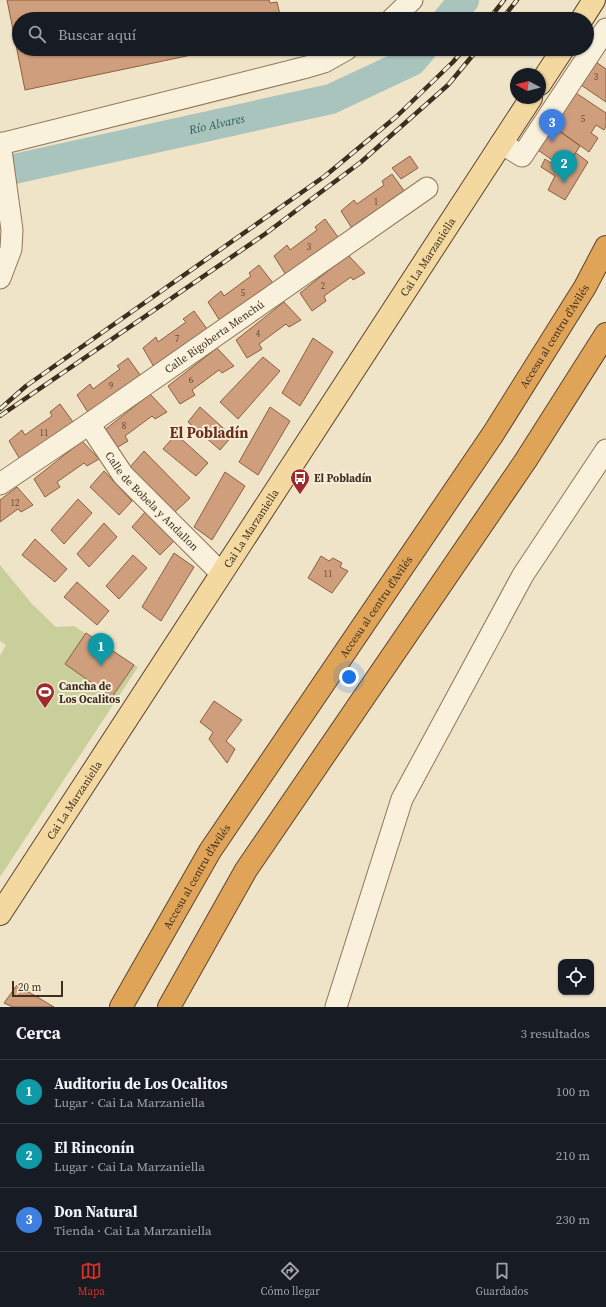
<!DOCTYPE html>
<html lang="es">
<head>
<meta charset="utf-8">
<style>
	:root { --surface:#171b24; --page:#20242c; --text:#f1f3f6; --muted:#9ea1a6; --line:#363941; --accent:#d93025 }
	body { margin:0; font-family:"Source Serif 4",serif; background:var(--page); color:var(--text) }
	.controls { position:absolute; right:12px; bottom:12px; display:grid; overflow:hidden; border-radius:8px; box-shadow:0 1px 3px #0004 }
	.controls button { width:36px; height:36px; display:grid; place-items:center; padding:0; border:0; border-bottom:1px solid var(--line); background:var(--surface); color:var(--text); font:20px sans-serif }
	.compass { position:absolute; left:510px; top:68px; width:36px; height:36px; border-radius:50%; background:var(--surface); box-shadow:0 1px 3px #0004; rotate:277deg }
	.scale { position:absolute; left:12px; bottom:10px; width:51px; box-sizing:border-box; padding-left:4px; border:2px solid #3d2e20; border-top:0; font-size:11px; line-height:14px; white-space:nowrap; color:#3d2e20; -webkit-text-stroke:3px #f7eed8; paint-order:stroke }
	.you { position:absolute; left:349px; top:677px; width:14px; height:14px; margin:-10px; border:3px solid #fff; border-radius:50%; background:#1a73e8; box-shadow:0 0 0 6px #1a73e833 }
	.badge { display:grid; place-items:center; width:26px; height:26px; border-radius:50%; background:var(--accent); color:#fff; font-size:13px; font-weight:700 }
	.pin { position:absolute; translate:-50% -33px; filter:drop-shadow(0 1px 2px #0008) }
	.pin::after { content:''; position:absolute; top:21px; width:14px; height:12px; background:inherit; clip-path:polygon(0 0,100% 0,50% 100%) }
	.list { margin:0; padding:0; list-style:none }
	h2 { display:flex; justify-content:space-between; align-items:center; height:52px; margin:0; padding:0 16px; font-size:17px }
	h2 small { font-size:13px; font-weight:400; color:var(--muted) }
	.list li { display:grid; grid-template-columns:26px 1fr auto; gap:12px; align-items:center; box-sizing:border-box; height:64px; padding:0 16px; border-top:1px solid var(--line) }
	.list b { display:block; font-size:15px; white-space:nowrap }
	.list p { margin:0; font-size:13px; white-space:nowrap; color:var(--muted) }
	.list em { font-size:13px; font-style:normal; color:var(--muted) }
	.icon { flex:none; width:22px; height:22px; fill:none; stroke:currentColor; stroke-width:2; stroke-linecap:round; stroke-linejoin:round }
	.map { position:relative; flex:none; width:606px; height:1007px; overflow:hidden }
	.search { position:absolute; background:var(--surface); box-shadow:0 1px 3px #0004; left:12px; right:12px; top:12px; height:44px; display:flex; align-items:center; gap:10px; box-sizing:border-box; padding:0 14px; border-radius:22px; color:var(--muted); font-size:15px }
	.sheet { height:244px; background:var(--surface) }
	nav { display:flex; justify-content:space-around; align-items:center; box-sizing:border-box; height:56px; border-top:1px solid var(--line); background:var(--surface); font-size:11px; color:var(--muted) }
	nav a { display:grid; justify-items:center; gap:2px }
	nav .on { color:var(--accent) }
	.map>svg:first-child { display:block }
	.green { fill:#c9cf9b }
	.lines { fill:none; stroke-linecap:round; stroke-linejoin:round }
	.river { stroke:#a9c4bc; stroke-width:30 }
	.building { fill:#cf9f7d; stroke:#8d5f41 }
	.minor-casing { stroke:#8d765c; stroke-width:23 }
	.major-casing { stroke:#5b4430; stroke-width:24 }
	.highway-casing { stroke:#5b4430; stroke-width:24 }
	.minor { stroke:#faf1dc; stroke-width:21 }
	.major { stroke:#f3d9a0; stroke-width:22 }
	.highway { stroke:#e0a458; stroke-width:22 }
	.rail-casing { stroke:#3d2e20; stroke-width:4.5 }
	.rail { stroke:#f7eed8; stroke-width:3; stroke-dasharray:9; stroke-linecap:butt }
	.labels { text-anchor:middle; stroke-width:4; stroke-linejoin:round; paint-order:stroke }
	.number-label { font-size:9px; fill:#624a37 }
	.street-label { font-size:11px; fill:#3d2e20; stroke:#f7eed8 }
	.poi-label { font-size:11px; font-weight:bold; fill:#3d2e20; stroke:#f7eed8; text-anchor:start }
	.water-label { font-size:12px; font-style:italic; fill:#2f5d5a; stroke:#f7eed8 }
	.district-label { font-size:15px; font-weight:bold; fill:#6b2e1e; stroke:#f7eed8 }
</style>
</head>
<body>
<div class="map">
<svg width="606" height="1007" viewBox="0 0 606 1007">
	<rect width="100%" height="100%" fill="#f0e4c8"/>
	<path class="green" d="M0,565L32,604L56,627L74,626L138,667L0,877V656L6,645L0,641Z"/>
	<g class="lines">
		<g class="river">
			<path d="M448,19L464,0"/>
			<path id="s1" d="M0,172L331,99L412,61L422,49"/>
		</g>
	</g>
	<path class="building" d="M7,0H269L270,3L277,2L281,19H19V49H220L25,90Z
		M596,62L606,69V102L581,85Z
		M576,93L606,113V126L604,130L596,125L591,133L598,138L589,152L554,127Z
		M554,127L580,146L565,169L538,150Z
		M576,153L588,162L565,200L548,190L555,176L541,167L545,159L563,171Z
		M410,156L418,168L401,179L392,168Z
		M392,174L405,192L353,230L341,211L354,200L357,204L384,185L382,181Z
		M325,219L338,237L286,275L274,256L287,245L290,250L317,230L315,227Z
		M348,255L365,273L353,280L351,277L324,296L326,301L312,311L300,293Z
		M259,265L273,283L220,321L208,302L221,291L224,296L251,276L249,273Z
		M284,302L301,320L289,327L286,324L259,344L262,349L247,358L236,340Z
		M194,311L207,329L154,367L143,348L156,337L158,342L186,322L183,319Z
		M313,338L333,352L300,406L282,393Z
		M217,348L234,366L222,373L219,370L192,390L195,395L180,404L168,386Z
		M263,357L280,371L238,419L220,402Z
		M128,358L141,376L89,414L77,395L90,384L93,389L120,369L117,366Z
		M150,394L167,412L155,419L152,416L125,436L128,441L113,450L102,432Z
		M60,404L73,422L21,461L9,441L22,430L25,435L52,416L50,412Z
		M200,407L232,436L220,450L188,422Z
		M270,407L290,421L258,475L239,462Z
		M176,434L208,463L196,476L163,449Z
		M82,441L99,459L87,466L84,463L57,482L60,487L45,497L34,479Z
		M144,451L190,498L175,512L130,467Z
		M104,471L132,501L119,515L90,487Z
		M225,472L245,486L212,540L194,527Z
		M17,487L33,505L21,512L18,509L0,522V500Z
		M78,499L92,513L64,544L51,530Z
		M146,511L174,541L160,555L132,527Z
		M104,523L117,537L89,567L77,554Z
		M35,539L67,569L55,582L22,555Z
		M174,553L194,567L161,621L142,607Z
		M133,555L147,568L119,599L106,586Z
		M321,556L329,561L333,558L342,563L340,567L348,571L332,593L308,578Z
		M77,582L109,611L97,625L64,597Z
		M86,633L134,665L112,697L65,664Z
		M214,701L242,720L226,741L235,749L227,763L209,739L213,732L200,722Z
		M17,985L54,1007H11V1006L4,1003Z"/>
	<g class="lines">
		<g class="minor-casing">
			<g id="minor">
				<path d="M392,19L412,0"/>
				<path d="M501,143L522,156L606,29"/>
				<path d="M0,144L307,67L324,62L347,49"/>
				<path d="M0,278L11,249L12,230L0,143"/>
				<path id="s2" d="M89,424L123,475L221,573"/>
				<path id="s3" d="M0,484L89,424L427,188"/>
				<path d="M336,1007L402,799L523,575L606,450"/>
			</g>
		</g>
		<g class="major-casing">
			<g id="major">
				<path d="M582,19L594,0"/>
				<path d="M540,84L563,49"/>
				<path id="s4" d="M0,914L531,98"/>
			</g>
		</g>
		<g class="highway-casing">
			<g id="highway">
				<path id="s5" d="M121,1007L210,851L493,434L585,287L606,247"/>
				<path d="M169,1007L246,870L526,460L606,334"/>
			</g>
		</g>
		<use href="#minor" class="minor"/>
		<use href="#major" class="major"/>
		<use href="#highway" class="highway"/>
		<g class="rail-casing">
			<path id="rail" d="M489,19L504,0
				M502,19L517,0
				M0,409L26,386L325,176L397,116L453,62L464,49
				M0,416L265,234L361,162L448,85L478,49"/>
		</g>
		<use href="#rail" class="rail"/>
	</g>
	<defs>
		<g id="bus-pin" transform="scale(1)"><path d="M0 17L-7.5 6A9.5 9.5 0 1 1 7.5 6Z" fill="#9e2a2b" stroke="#f7eed8"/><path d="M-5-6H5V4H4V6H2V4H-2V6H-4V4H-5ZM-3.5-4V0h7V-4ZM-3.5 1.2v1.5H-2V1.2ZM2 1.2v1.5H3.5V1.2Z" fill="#fff"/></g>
		<g id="stadium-pin" transform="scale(1)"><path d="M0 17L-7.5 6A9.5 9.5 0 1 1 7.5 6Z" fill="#9e2a2b" stroke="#f7eed8"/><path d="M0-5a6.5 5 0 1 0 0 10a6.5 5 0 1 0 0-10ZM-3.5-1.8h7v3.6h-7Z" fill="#fff"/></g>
	</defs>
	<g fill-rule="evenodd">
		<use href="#bus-pin" x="300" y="478"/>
		<use href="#stadium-pin" x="45" y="692"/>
	</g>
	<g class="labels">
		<g class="number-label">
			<text x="596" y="80">3</text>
			<text x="583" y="122">5</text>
			<text x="376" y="205">1</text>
			<text x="309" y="250">3</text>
			<text x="323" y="289">2</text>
			<text x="243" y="296">5</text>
			<text x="258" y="337">4</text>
			<text x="177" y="342">7</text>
			<text x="191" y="383">6</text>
			<text x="111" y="389">9</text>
			<text x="124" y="429">8</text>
			<text x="44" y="436">11</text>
			<text x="15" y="506">12</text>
			<text x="328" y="577">11</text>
		</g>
		<g class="street-label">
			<text dy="4" stroke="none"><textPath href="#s4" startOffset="784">Cai La Marzaniella</textPath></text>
			<text dy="4" stroke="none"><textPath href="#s5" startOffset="799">Accesu al centru d'Avilés</textPath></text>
			<text dy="4" stroke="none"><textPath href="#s3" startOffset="260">Calle Rigoberta Menchú</textPath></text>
			<text dy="4" stroke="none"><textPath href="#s2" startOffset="100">Calle de Bobela y Andallon</textPath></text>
			<text dy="4" stroke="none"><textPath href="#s4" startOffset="460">Cai La Marzaniella</textPath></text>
			<text dy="4" stroke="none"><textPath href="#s5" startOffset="475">Accesu al centru d'Avilés</textPath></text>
			<text dy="4" stroke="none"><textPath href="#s4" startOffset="136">Cai La Marzaniella</textPath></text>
			<text dy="4" stroke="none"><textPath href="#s5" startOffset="151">Accesu al centru d'Avilés</textPath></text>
		</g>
		<g class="poi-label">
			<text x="314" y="482">El Pobladín</text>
			<text x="59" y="690">Cancha de<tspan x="59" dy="13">Los Ocalitos</tspan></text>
		</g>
		<g class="water-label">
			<text dy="4" stroke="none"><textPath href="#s1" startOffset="222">Río Alvares</textPath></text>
		</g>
		<g class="district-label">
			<text x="209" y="438">El Pobladín</text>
		</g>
	</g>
</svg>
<div class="controls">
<button><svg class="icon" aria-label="locate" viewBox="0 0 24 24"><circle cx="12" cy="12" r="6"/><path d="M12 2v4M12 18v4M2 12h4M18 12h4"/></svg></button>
</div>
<svg class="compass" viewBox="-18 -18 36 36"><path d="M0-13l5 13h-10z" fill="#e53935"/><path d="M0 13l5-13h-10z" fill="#9ea1a6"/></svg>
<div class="scale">20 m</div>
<div class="you"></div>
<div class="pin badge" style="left:101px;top:666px;background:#0f9aa8">1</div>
<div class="pin badge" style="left:564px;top:183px;background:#0f9aa8">2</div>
<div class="pin badge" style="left:552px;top:142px;background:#3f7fe0">3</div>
<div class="search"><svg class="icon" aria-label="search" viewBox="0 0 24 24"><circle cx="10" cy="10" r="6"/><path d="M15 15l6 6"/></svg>Buscar aquí</div>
</div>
<section class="sheet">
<h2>Cerca<small>3 resultados</small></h2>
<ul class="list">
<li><span class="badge" style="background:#0f9aa8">1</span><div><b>Auditoriu de Los Ocalitos</b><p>Lugar · Cai La Marzaniella</p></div><em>100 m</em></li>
<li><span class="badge" style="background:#0f9aa8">2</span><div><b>El Rinconín</b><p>Lugar · Cai La Marzaniella</p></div><em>210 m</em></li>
<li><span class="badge" style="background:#3f7fe0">3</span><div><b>Don Natural</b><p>Tienda · Cai La Marzaniella</p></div><em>230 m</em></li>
</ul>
</section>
<nav>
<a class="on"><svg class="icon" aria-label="map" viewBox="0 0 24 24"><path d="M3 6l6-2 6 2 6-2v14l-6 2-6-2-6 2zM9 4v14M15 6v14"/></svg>Mapa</a>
<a><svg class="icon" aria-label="directions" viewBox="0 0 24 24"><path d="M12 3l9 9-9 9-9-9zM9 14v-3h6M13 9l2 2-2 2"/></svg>Cómo llegar</a>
<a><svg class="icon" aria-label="saved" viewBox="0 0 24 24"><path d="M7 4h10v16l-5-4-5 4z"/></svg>Guardados</a>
</nav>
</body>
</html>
